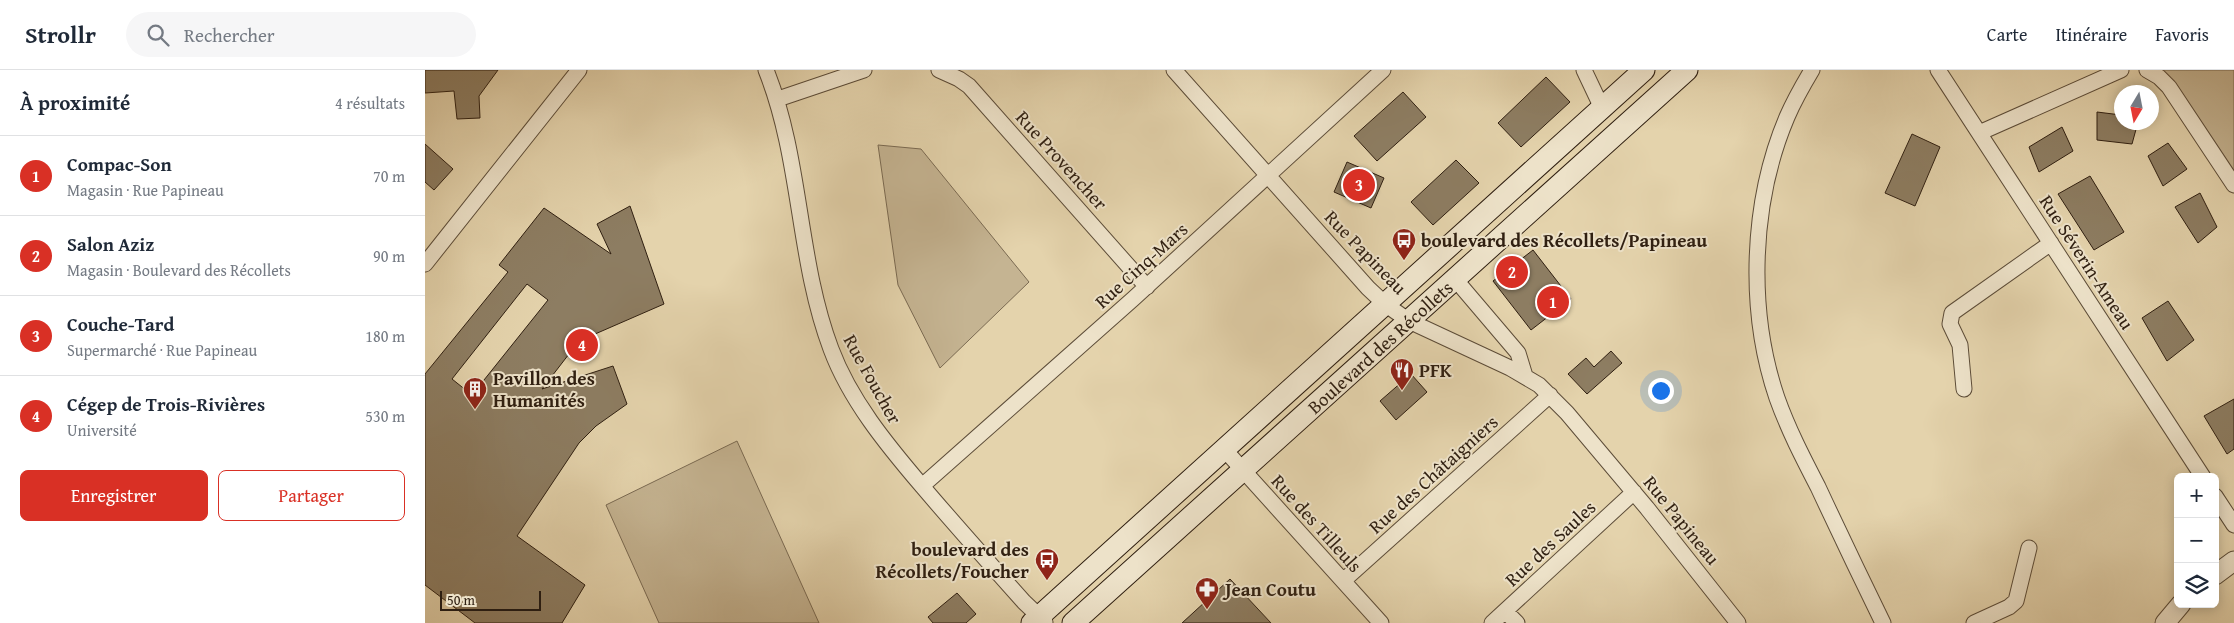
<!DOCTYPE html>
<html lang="fr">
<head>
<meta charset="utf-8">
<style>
	:root { --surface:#fff; --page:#f6f6f7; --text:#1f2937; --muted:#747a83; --line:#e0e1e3; --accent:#d93025 }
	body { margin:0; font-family:"Gentium Book Plus",serif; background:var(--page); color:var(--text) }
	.controls { position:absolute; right:15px; bottom:15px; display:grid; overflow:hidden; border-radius:8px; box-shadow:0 2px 12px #0003 }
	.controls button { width:45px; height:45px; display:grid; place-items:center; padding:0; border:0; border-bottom:1px solid var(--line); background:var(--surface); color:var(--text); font:25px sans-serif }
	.compass { position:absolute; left:1689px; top:15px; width:45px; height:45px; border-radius:50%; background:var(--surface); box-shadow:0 2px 12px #0003; rotate:190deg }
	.scale { position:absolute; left:15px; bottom:12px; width:101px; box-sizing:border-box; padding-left:5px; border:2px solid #2f1f11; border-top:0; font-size:14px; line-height:18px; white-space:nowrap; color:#2f1f11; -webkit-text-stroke:4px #ede2c9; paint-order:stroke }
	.you { position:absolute; left:1235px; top:320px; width:18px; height:18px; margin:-12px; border:4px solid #fff; border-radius:50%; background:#1a73e8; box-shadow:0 0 0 8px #1a73e833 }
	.badge { display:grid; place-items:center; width:32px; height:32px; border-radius:50%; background:var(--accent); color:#fff; font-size:16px; font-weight:700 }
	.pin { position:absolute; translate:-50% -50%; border:2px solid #fff; box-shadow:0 1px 5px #0006 }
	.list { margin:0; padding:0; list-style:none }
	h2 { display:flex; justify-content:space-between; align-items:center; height:65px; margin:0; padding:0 20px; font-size:21px }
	h2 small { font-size:16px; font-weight:400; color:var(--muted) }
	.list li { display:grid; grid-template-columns:32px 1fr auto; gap:15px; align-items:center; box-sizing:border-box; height:80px; padding:0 20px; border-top:1px solid var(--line) }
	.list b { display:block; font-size:19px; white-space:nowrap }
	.list p { margin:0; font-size:16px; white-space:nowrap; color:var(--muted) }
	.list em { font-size:16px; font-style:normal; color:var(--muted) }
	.actions { display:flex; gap:10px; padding:15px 20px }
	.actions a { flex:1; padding:11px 0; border:1px solid var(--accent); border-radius:8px; text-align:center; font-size:18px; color:var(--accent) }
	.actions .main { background:var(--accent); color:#fff }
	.icon { flex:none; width:28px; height:28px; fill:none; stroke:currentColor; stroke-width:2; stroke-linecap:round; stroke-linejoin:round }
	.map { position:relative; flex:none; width:1809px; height:553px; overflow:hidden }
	header { display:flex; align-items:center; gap:30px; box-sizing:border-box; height:70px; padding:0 25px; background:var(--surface); border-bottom:1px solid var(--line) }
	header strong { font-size:24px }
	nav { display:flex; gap:28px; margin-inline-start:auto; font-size:18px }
	.search { width:350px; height:45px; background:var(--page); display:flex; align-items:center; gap:12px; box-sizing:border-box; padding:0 18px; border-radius:28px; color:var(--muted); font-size:19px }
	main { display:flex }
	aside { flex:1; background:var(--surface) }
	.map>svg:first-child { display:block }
	.green { fill:#c5b492; stroke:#7a6a52 }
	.building { fill:#8d7d62; stroke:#2f1f11; fill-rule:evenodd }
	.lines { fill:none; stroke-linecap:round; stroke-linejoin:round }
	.minor-casing { stroke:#5c4c38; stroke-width:17 }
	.tertiary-casing { stroke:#5c4c38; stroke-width:21 }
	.secondary-casing { stroke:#2f1f11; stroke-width:23 }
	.minor { stroke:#ede2c9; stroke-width:15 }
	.tertiary { stroke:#ede2c9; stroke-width:19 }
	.secondary { stroke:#ede2c9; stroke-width:21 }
	.labels { text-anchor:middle; stroke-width:4; stroke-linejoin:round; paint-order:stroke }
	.street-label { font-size:19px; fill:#2f1f11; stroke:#ede2c9 }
	.poi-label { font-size:19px; font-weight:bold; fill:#2f1f11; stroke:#ede2c9; text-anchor:start }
</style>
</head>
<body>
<header>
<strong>Strollr</strong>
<div class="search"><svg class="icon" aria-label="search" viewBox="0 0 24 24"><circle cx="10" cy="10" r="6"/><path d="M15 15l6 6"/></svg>Rechercher</div>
<nav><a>Carte</a><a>Itinéraire</a><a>Favoris</a></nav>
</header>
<main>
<aside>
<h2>À proximité<small>4 résultats</small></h2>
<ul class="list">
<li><span class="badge">1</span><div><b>Compac-Son</b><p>Magasin · Rue Papineau</p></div><em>70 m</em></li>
<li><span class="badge">2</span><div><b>Salon Aziz</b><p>Magasin · Boulevard des Récollets</p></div><em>90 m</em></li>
<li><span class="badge">3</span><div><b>Couche-Tard</b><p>Supermarché · Rue Papineau</p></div><em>180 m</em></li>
<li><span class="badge">4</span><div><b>Cégep de Trois-Rivières</b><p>Université</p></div><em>530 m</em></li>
</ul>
<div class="actions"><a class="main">Enregistrer</a><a>Partager</a></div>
</aside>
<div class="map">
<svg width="1809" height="553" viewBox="0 0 1809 553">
	<rect width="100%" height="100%" fill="#e4d3ac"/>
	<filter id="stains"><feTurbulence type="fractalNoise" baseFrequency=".004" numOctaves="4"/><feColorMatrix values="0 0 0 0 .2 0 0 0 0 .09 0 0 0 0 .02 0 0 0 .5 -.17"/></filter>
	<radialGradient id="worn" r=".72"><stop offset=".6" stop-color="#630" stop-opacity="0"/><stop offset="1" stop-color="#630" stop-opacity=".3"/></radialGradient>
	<path class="green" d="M1717,0H1809V111L1747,15Z
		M453,75L496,79L604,212L515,298L473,215Z
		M312,371L394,553H234L181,435Z"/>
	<path class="building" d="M0,0H73L54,26L55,48L32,49L29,21L0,23Z
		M1121,7L1145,32L1096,77L1073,53Z
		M978,22L1001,47L952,91L929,66Z
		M1672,42L1696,45V52H1713L1707,74L1672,70Z
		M1637,57L1648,81L1614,102L1604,77Z
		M1487,64L1515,77L1490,136L1460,123Z
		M1743,73L1762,99L1738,116L1723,86Z
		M0,74L28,99L9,120L0,112Z
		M1031,90L1054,113L1008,155L986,132Z
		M922,92L959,108L946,138L909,122Z
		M1665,106L1699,162L1669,180L1633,124Z
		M1775,123L1792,157L1773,173L1750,137Z
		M205,136L239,234L154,271L117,319L188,296L202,334L171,356L154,373L92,466L160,515L137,553H50L0,515V304L83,202L74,195L119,138L186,184L172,154ZM102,214L123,230L47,325L27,309Z
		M1108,180L1146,229L1106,260L1068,211Z
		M1743,231L1769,270L1742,291L1717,248Z
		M1186,281L1197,293L1162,324L1143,304L1161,288L1169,297Z
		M986,304L1002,322L971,350L955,331Z
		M1809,329V379L1802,384L1779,346Z
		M805,509L846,553H757Z
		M532,523L551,544L541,553H508L503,547Z"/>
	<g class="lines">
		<g class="minor-casing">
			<path id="minor" d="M341,0C377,90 372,189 406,279C425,330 462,375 497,416C531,456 565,494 599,532L620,552
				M514,0L534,9L544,16L722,217
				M749,0L943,218L960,234L984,251L1085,298L1114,315L1142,343L1222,438L1313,553
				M1159,0L1177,38
				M1387,0C1378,15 1369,31 1362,47C1326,132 1322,240 1352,328C1363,359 1378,388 1393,417C1414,462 1436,508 1458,553
				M1513,0L1778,407
				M1722,0L1734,7L1744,17L1809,115
				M353,29L439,0
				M1554,63L1696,0
				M0,194L154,0
				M1030,209L1093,283L1100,306
				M1539,319L1535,275L1525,254L1527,243L1626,173
				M799,379L956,553
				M497,416L708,229L958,0
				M1790,426L1809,455
				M918,511L1125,325
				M1080,541L1092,553
				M1067,553L1209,422
				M1549,553L1584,537L1591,531L1604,478"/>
		</g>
		<g class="tertiary-casing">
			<path id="tertiary" d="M1790,505L1809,491
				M1740,553L1756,534"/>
		</g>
		<g class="secondary-casing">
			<path id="secondary" d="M607,553L1219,0
				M648,553L1262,0"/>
		</g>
		<use href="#minor" class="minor"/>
		<use href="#tertiary" class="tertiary"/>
		<use href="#secondary" class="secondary"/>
	</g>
	<defs>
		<g id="bus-pin" transform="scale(1.25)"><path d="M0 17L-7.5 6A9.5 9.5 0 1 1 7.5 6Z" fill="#8f2418" stroke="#ede2c9"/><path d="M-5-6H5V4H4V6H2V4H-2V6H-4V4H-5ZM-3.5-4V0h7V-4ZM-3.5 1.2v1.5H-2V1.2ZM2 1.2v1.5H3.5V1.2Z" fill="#fff"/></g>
		<g id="restaurant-pin" transform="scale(1.25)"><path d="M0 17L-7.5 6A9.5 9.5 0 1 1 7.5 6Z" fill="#8f2418" stroke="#ede2c9"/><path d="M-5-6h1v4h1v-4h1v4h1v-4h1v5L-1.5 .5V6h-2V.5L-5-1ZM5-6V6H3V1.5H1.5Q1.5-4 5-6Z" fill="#fff"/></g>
		<g id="building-pin" transform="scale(1.25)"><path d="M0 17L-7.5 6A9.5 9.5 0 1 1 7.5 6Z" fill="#8f2418" stroke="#ede2c9"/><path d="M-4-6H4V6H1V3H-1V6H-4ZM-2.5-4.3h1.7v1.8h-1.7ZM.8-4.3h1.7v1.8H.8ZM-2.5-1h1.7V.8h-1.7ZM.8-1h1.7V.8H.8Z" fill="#fff"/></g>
		<g id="pharmacy-pin" transform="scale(1.25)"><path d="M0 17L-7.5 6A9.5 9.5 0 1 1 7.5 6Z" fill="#8f2418" stroke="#ede2c9"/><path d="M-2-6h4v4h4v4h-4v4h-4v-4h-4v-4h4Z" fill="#fff"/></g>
	</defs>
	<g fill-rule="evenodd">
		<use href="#bus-pin" x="979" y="170"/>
		<use href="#restaurant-pin" x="977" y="300"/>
		<use href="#building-pin" x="50" y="319"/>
		<use href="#bus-pin" x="622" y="490"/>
		<use href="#pharmacy-pin" x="782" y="519"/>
	</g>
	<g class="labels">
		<g class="street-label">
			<text transform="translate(637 90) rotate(48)" y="7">Rue Provencher</text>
			<text transform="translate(941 182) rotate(46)" y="7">Rue Papineau</text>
			<text transform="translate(1662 192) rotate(57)" y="7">Rue Séverin-Ameau</text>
			<text transform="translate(716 195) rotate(-42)" y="7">Rue Cinq-Mars</text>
			<text transform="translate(955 277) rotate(-42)" y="7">Boulevard des Récollets</text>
			<text transform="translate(448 309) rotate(61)" y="7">Rue Foucher</text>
			<text transform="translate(1008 404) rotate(-42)" y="7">Rue des Châtaigniers</text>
			<text transform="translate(1257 450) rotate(51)" y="7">Rue Papineau</text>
			<text transform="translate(892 453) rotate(48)" y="7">Rue des Tilleuls</text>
			<text transform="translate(1125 473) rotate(-43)" y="7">Rue des Saules</text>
		</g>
		<g class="poi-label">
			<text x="996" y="177">boulevard des Récollets/Papineau</text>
			<text x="994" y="307">PFK</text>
			<text x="68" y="315">Pavillon des<tspan x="68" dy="22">Humanités</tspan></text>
			<text x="604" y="486" text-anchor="end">boulevard des<tspan x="604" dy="22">Récollets/Foucher</tspan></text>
			<text x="800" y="526">Jean Coutu</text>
		</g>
	</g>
	<rect width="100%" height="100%" filter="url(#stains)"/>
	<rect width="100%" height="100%" fill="url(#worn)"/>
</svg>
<div class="controls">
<button>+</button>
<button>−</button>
<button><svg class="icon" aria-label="layers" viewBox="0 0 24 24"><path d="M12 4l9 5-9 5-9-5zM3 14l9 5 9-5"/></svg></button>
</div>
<svg class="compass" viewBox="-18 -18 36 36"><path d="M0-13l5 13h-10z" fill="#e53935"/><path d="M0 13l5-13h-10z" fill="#747a83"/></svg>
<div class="scale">50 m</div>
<div class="you"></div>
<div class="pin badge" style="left:1128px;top:232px">1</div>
<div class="pin badge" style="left:1087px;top:202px">2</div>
<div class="pin badge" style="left:934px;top:115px">3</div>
<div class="pin badge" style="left:157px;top:275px">4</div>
</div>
</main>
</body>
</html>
